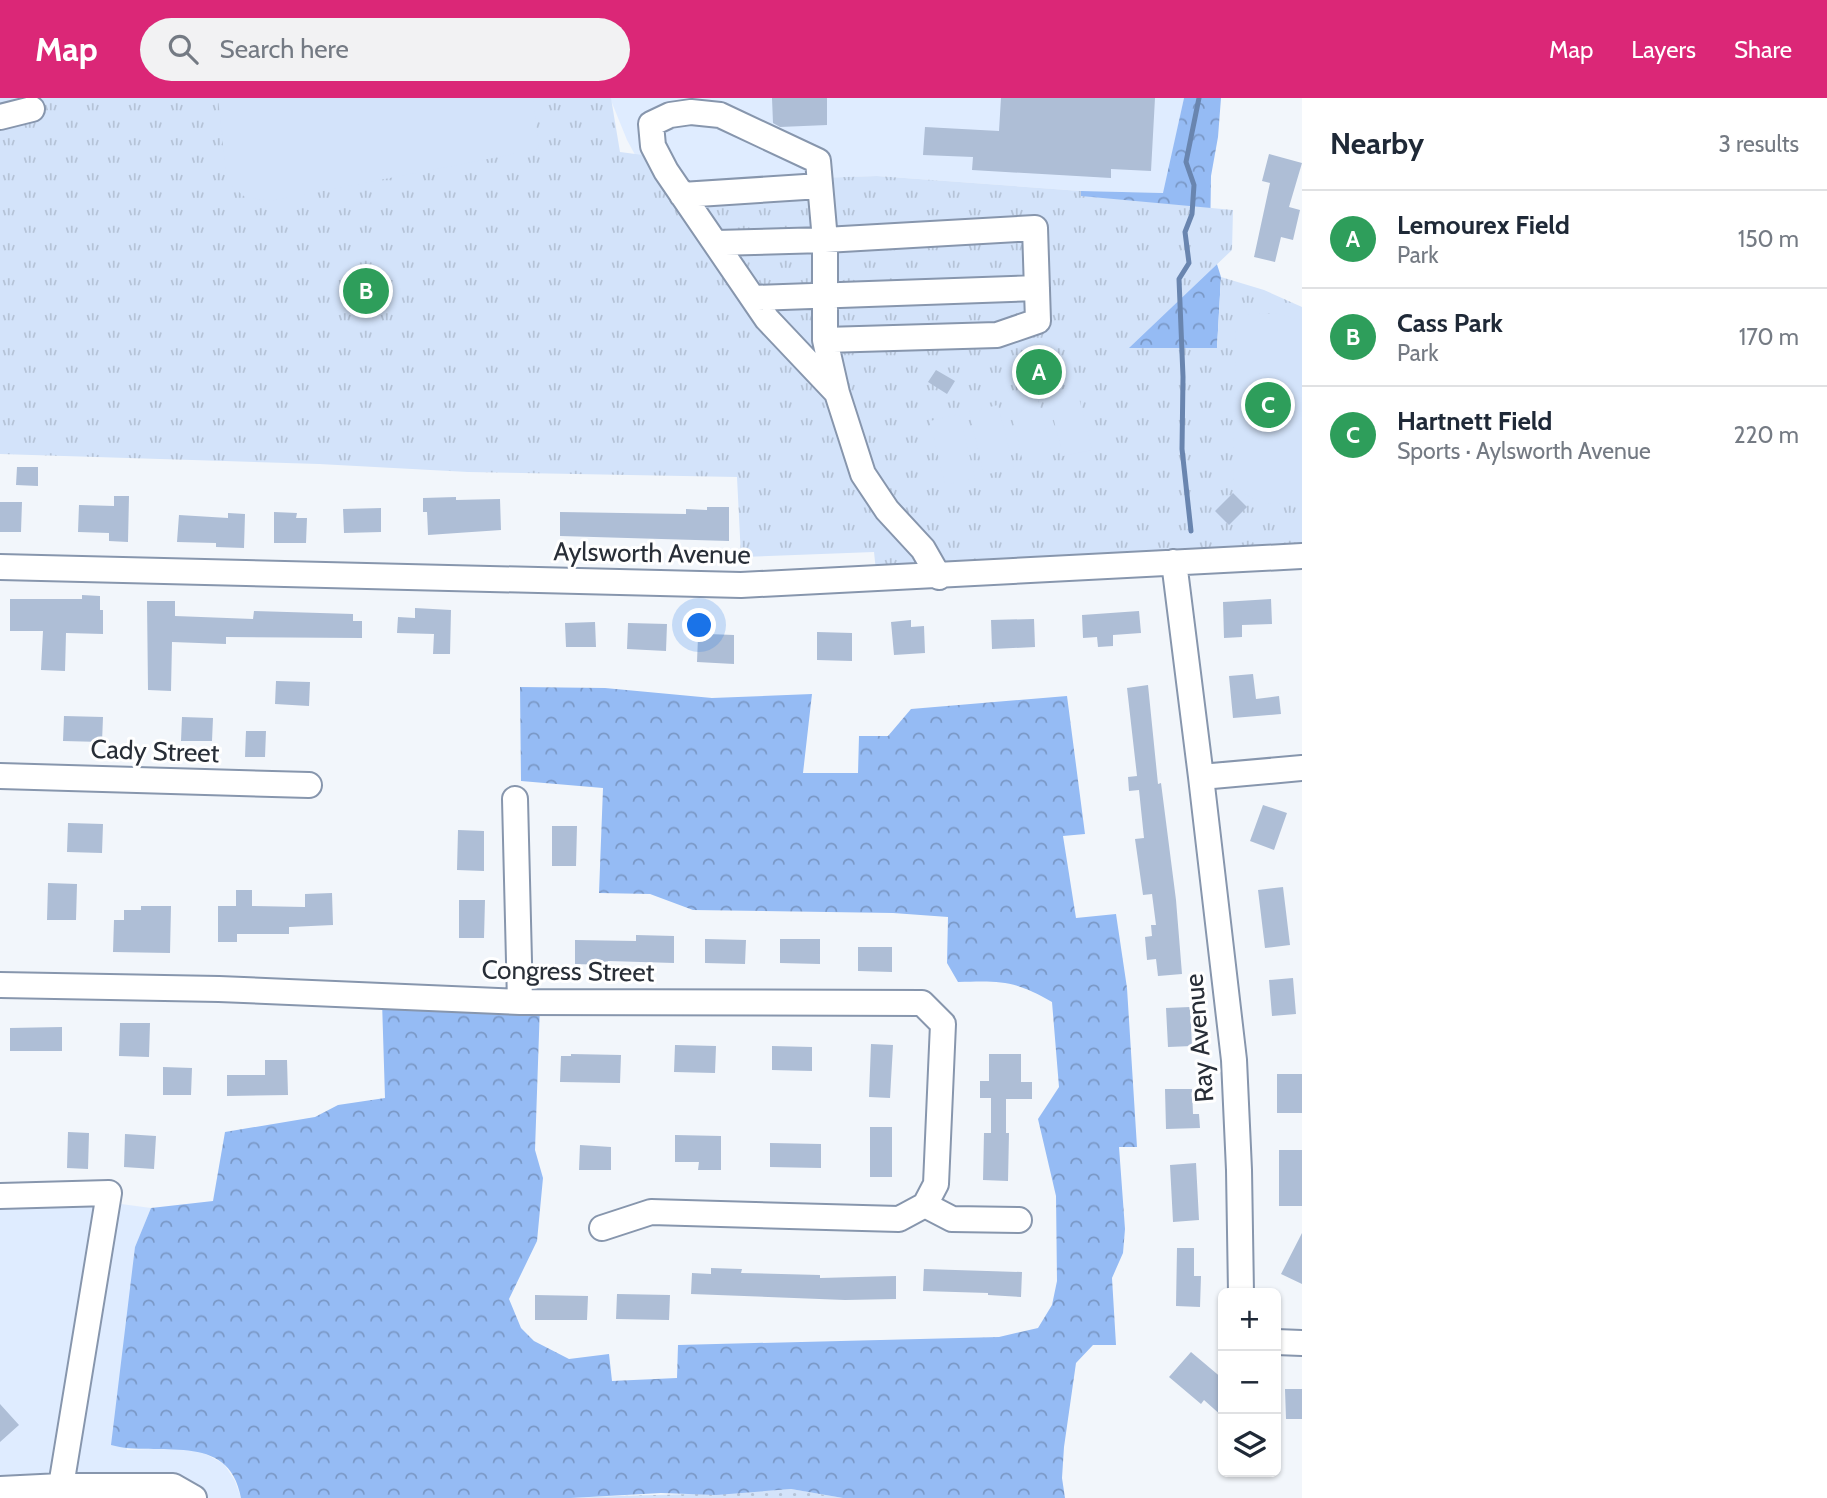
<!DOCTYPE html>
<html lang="en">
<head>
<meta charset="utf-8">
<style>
	:root { --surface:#fff; --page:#f2f2f3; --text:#1f2937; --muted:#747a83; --line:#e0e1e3; --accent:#db2777 }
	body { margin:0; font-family:Cabin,sans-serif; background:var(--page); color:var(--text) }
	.controls { position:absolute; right:21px; bottom:21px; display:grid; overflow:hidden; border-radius:10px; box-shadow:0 2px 5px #0004 }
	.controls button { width:63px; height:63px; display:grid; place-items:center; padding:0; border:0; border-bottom:2px solid var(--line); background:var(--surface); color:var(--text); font:35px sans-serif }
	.you { position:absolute; left:700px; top:528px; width:24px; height:24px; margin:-18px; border:5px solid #fff; border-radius:50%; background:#1a73e8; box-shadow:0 0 0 10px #1a73e833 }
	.badge { display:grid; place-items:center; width:46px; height:46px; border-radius:50%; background:var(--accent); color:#fff; font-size:23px; font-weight:700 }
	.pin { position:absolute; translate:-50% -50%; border:4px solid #fff; box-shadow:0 2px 7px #0006 }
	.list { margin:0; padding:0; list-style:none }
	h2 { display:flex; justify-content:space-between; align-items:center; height:91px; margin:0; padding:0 28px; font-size:30px }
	h2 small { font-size:23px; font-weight:400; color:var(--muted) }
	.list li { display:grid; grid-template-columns:46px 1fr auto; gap:21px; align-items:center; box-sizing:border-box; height:98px; padding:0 28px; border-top:2px solid var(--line) }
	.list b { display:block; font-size:26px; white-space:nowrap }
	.list p { margin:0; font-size:23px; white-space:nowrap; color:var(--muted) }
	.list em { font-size:23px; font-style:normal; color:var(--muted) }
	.icon { flex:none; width:38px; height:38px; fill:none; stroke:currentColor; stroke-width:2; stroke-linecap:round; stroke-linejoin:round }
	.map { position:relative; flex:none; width:1302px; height:1400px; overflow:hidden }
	header { display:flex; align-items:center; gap:42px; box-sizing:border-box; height:98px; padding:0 35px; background:var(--accent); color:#fff }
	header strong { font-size:33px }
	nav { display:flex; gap:38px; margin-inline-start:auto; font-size:24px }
	.search { width:490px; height:63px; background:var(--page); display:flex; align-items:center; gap:18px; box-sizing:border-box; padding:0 24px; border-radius:38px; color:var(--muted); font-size:26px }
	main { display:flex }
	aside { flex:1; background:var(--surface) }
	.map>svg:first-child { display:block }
	.built { fill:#dfecff }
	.grass { fill:url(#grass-dots) }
	.forest { fill:url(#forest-crowns) }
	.park { fill:url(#park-tufts) }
	.pitch { fill:#d3e3fa }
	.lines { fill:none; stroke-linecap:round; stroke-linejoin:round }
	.stream { stroke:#6985af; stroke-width:5 }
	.building { fill:#aebed6 }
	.minor-casing { stroke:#8796ad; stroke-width:28 }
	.minor { stroke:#fff; stroke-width:24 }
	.labels { text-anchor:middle; stroke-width:6; stroke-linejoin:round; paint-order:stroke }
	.street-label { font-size:26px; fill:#282e37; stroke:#fff }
</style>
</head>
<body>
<header>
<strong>Map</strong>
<div class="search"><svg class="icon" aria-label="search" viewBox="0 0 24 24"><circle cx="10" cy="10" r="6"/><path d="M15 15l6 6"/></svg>Search here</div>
<nav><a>Map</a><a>Layers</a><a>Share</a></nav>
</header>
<main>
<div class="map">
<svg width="1302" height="1400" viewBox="0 0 1302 1400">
	<defs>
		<pattern id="grass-dots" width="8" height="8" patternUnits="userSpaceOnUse" patternTransform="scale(1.75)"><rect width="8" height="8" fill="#d3e3fa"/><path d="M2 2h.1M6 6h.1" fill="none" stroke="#b5c3d7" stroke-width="1.8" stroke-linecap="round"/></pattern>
		<pattern id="forest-crowns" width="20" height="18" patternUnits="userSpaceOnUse" patternTransform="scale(1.75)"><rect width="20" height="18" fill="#95bbf4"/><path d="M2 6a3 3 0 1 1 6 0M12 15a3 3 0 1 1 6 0" fill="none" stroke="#7a98c6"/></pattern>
		<pattern id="park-tufts" width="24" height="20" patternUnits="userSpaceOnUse" patternTransform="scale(1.75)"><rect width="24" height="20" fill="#d3e3fa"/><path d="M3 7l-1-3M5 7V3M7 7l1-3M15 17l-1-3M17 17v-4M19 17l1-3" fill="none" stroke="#b5c3d7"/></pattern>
	</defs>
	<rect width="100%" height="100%" fill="#f2f6fb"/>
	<path class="built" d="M610,0H1184L1164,95L1081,93L877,78L651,86L627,42Z
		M121,1106L151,1110L135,1149L127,1352L173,1350L200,1353L224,1366L235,1383L241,1400H0V1108Z"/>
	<path class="grass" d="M791,1391L843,1400H571C644,1396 717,1397 791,1391Z"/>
	<path class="forest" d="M1184,0H1221L1218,39L1211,78L1210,144L1221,179L1217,250L1109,251L1081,198V93L1163,95Z
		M520,589L605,590L712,600L812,596L803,675H858L859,638H888L911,611L1067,598L1085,736L1063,738L1076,820L1116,816L1127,890L1137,1049H1119L1125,1131L1123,1155L1112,1180L1116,1247H1093L1076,1265L1064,1349L1062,1380L1065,1400H843L791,1391L716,1397L661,1395L571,1400H241C229,1331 156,1360 111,1347L135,1149L151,1110L213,1103L225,1034L315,1019L338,1007L385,1000L382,903L540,907L535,1052L543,1080L537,1143L509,1201L521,1230L534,1243L569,1261L609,1256L612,1283L677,1280L678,1247L999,1239L1038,1230L1052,1207L1057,1183L1056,1098L1038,1021L1059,989L1052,904C1014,882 1001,883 958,884L947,865L948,819L893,815L693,812L650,796L599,795L603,690L521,683Z"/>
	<path class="park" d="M0,0H611L620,54L643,57L662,85L877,78L1081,93V98L1233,112L1232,152L1129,250H1217L1221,179L1264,192L1302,209V459L877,483L874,454L741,459L737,379L468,374L319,366L0,356Z"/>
	<path class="pitch" d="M218,0H533L539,51L271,103L245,99L227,84Z
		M1262,215L1277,216L1302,222V404C1266,407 1259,410 1233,385L1236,230L1246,217Z
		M1076,288L1092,352L1063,358L1047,295Z
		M1037,297L1053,361L1024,368L1008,304Z
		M998,307L1014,370L984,377L969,314Z
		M959,316L975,380L945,387L930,323Z"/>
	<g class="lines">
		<path class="stream" d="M1191,433L1182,351L1183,279L1179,181L1189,165L1185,134L1192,116L1194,87L1186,64L1199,0"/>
	</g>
	<path class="building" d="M772,0H827V27L780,29L773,25Z
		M1001,0H1155L1151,73L1111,71V80L972,72L973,59L923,57L925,29L999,33Z
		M1269,56L1302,65L1289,109L1300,112L1293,142L1281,139L1275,164L1254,159L1270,85L1262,83Z
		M936,272L955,283L947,296L928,284Z
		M17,369H38V388L16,387Z
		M1233,395L1247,409L1229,427L1215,413Z
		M114,398H129L128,444L109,443V435L78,434L79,407L114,408Z
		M456,399V402L500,401L501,432L428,437L427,414H423V400Z
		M0,404H22L21,434H0Z
		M707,409H729V443L560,438V414L686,416V411L707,412Z
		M381,410V434L344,435L343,411Z
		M274,414L297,415L296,420H307L306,445H274Z
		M228,415L245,416L244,450L216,449V445L177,444L179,417L228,420Z
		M82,497L100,498V512H103V536L66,535L65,573L41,572L43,533H10V501H82Z
		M1271,501L1272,526L1242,527V539L1224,540L1223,504Z
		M147,503H175V518L253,521L254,513L353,516V523H362V540L226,539V546L172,544L171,593L148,592Z
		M415,510L451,512L450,556H433L434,536L397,535L398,519L415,520Z
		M1139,513L1141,535L1113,537V548L1098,549L1097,539L1083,540L1082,517Z
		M1034,521L1035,549L992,551L991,522Z
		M911,522V529L924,528L925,555L894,557L891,524Z
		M595,524L596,549H566L565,525Z
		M628,525L667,526L666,553L627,551Z
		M817,534L852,535V563L817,562Z
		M708,536L734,537V566L697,564L698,539H708Z
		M1253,576L1256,601L1279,598L1281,616L1233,620L1229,578Z
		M276,583L310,584L309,608L275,606Z
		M1148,587L1158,686L1161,685L1176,802L1182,876L1158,878L1156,861L1147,862L1145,839L1152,838L1151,827H1156L1152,796L1143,797L1135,741L1144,740L1139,692L1129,693L1128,679L1137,678L1127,590Z
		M64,618L103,619L102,644L63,643Z
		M182,619L213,620L212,643H181Z
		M246,633H266L265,659H245Z
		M1263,707L1287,715L1274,752L1250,743Z
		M68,725L103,726L102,755L67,754Z
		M552,728H577L576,768H552Z
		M458,732L484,733V773L457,772Z
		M48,785L77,786L76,822H47Z
		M1283,789L1290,847L1265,850L1258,792Z
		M236,792H252V808L305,809V796L332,795L333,827L289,829V836H237V844H218V808H236Z
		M459,802H485L484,840H459Z
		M141,808H171L170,855L113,854L114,822H124V812H141Z
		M636,837L674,838V865L608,863V867L575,866V842L636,843Z
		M705,841L746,842L745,866L705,865Z
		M780,841H820V866L780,865Z
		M858,849H892V874L858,873Z
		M1293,880L1296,916L1272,918L1269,882Z
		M1190,909L1192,948L1168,949L1166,910Z
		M120,925H150L149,959L119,958Z
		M62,929V953H10V930Z
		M871,946L893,947L890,1000L869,999Z
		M675,947L716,948L715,975L674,974Z
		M772,948L812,949V973L772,972Z
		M571,956L621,957L620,985L560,984L561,958H571Z
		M989,956H1021V984H1032V1001H1006V1035H1009L1008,1083L983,1082L984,1035H991V1000H980V983H989Z
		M265,962H287L288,997L227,998V977H265Z
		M163,969L192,970L191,997H163Z
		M1277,976H1302V1015H1277Z
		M1165,991H1192L1193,1016H1199L1200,1030L1166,1031Z
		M870,1029H892V1079H870Z
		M68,1034L89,1035L88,1071L67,1070Z
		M125,1036L156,1038L154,1071L124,1069Z
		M675,1037L721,1038V1072H698L699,1064H675Z
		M770,1045L821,1046V1070L770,1069Z
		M580,1047L611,1049V1072H579Z
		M1279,1052H1302V1108H1279Z
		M1196,1065L1199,1122L1173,1124L1170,1067Z
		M1302,1135V1186L1281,1176Z
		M1177,1150H1194V1178H1201L1200,1209L1176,1208Z
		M711,1170L742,1171L741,1175L820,1177V1180L896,1178V1201L845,1202L691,1196L692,1175L711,1176Z
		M924,1171L1022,1174L1021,1199L988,1197V1195L923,1193Z
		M617,1196L670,1197L669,1222L616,1221Z
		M535,1197L588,1198L587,1222H535Z
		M1191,1254L1223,1281V1319L1204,1302L1201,1306L1169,1279Z
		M1285,1291H1302V1321H1286Z
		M0,1306L19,1327L0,1344Z"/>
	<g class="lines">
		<g class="minor-casing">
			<path id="minor" d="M0,19L32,11
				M682,97L820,88
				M716,145L825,142V242
				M753,200L1037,190
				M837,295L825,242L997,237L1038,223L1035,130L825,142L818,63L720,17L691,14L670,17L651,26L653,48L666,73L767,221L837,295L863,376L887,412L923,451L939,479
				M1174,464L1201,679
				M0,469L741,487L1302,458
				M0,678L309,687
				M515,701L520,904
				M0,887L219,891L520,904L922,905L943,926L936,1086L925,1107L899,1121L651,1114L602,1130
				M0,1098L109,1095L61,1388L0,1391
				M925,1107L952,1121L1019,1122
				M1241,1195L1239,1072L1234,962L1201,679L1302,670
				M1276,1244L1302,1245
				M61,1388H173L194,1400"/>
		</g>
		<use href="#minor" class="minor"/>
	</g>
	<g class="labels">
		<g class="street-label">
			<text transform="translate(652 455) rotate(1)" y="9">Aylsworth Avenue</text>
			<text transform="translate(155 653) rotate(2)" y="9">Cady Street</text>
			<text transform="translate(568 873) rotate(1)" y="9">Congress Street</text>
			<text transform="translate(1199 940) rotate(-95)" y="9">Ray Avenue</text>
		</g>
	</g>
</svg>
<div class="controls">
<button>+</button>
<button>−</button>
<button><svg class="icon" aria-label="layers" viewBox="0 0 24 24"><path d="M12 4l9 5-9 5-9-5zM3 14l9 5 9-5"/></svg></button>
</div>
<div class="you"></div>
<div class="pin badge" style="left:1039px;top:274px;background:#2e9e5b">A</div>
<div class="pin badge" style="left:366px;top:193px;background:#2e9e5b">B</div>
<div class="pin badge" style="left:1268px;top:307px;background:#2e9e5b">C</div>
</div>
<aside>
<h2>Nearby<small>3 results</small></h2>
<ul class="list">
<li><span class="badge" style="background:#2e9e5b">A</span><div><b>Lemourex Field</b><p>Park</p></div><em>150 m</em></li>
<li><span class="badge" style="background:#2e9e5b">B</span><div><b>Cass Park</b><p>Park</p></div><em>170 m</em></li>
<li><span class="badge" style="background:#2e9e5b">C</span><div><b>Hartnett Field</b><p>Sports · Aylsworth Avenue</p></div><em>220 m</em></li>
</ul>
</aside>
</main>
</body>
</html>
